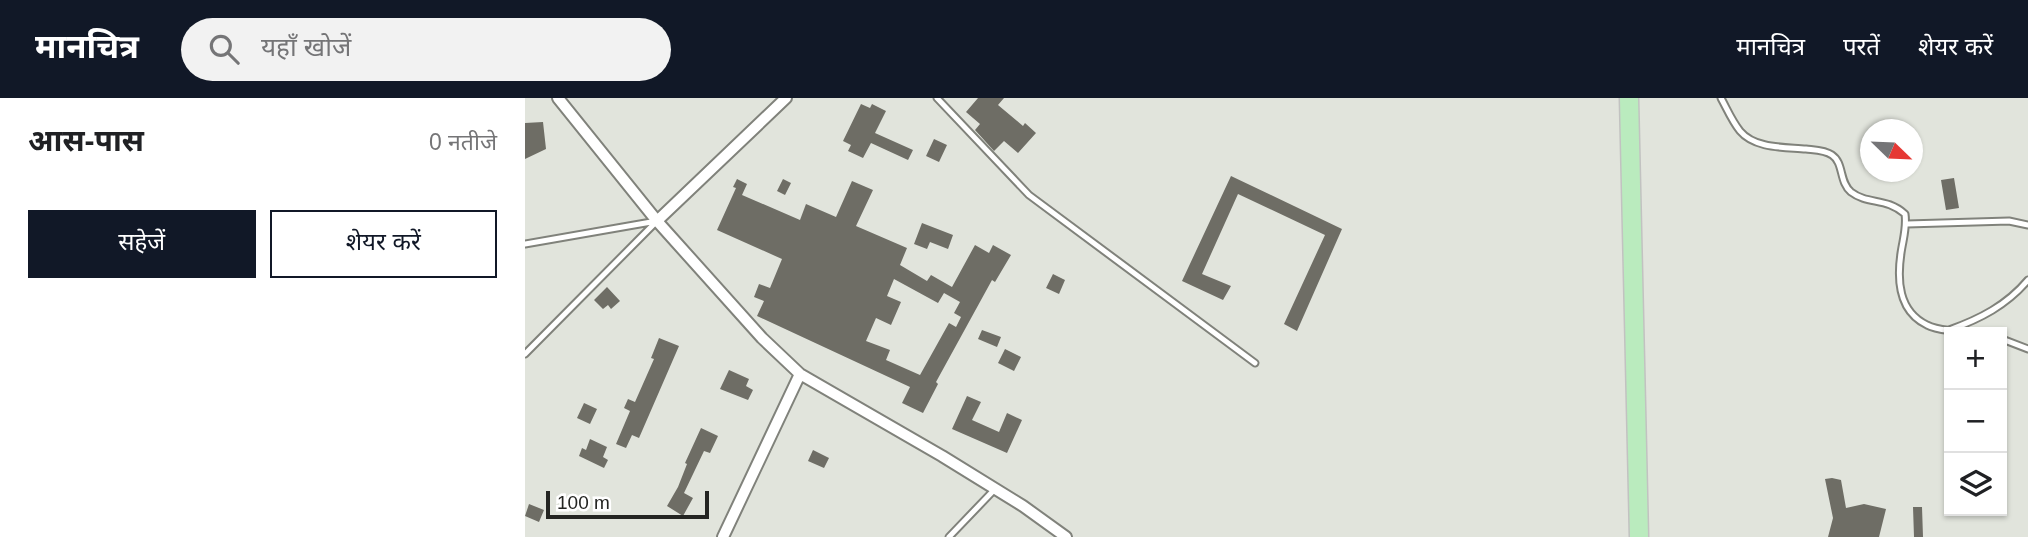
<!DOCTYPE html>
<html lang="hi">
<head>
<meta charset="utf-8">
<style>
	:root { --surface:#fff; --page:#f2f2f2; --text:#202124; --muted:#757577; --line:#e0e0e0; --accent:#111827 }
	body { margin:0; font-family:Arial,"Noto Sans Devanagari",sans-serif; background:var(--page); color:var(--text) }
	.controls { position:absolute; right:21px; bottom:21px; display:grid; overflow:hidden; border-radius:0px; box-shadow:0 2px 5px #0004 }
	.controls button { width:63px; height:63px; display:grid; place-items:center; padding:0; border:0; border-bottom:2px solid var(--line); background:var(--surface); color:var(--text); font:35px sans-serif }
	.compass { position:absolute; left:1335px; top:21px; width:63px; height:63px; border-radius:50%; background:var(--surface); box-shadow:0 2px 5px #0004; rotate:113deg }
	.scale { position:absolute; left:21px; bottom:18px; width:163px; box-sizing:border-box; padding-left:7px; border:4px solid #242522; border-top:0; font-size:19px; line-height:24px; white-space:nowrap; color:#242522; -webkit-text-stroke:5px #fff; paint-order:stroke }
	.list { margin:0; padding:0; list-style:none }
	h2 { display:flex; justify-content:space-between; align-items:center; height:91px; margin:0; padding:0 28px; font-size:30px }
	h2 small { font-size:23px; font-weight:400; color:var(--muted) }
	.actions { display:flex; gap:14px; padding:21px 28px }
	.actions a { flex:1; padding:16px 0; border:2px solid var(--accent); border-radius:0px; text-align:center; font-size:24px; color:var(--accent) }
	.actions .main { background:var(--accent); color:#fff }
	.icon { flex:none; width:38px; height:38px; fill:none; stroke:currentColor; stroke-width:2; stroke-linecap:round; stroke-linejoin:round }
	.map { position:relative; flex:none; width:1503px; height:439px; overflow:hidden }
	header { display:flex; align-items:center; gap:42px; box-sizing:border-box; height:98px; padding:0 35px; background:var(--accent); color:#fff }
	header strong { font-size:33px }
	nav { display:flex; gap:38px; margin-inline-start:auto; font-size:24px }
	.search { width:490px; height:63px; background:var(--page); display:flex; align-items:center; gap:18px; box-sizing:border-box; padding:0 24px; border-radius:38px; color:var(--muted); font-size:26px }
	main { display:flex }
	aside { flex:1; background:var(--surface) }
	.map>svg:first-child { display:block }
	.building { fill:#6e6d65; fill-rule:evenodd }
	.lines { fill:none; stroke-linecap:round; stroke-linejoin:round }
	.service-casing { stroke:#80827b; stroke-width:9 }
	.minor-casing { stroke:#80827b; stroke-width:14 }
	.primary-casing { stroke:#c2c2c1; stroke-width:21 }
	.service { stroke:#fff; stroke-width:5 }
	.minor { stroke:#fff; stroke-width:10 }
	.primary { stroke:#baebbe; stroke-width:18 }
</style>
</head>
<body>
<header>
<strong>मानचित्र</strong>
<div class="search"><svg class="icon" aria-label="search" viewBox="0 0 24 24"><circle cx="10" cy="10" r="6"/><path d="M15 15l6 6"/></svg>यहाँ खोजें</div>
<nav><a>मानचित्र</a><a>परतें</a><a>शेयर करें</a></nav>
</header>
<main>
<aside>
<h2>आस-पास<small>0 नतीजे</small></h2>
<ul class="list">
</ul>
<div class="actions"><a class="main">सहेजें</a><a>शेयर करें</a></div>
</aside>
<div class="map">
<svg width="1503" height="439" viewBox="0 0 1503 439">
	<rect width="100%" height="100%" fill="#e1e4dc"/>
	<path class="building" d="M453,0H479L473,7L498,28L500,25L511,35L493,55L479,43L469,53L450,32L455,26L441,14Z
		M336,6L345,10L347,6L361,13L350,35L388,52L383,62L346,45L338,60L323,53L326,47L318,43Z
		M18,24L21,51L0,61V25Z
		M409,41L422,47L414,64L401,58Z
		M706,78L817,131L772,233L759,226L800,137L713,96L677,176L706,188L698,202L657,183Z
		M1429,80L1434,110L1421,112L1416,82Z
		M212,81L222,86L217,97L275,122L281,106L311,119L327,83L348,92L331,128L382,150L375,167L402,183L406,177L427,189L450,147L464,155L468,147L486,157L470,184L467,182L411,284L413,286L398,315L377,305L385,289L232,218L239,203L229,199L234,186L245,190L257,161L192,132L211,90L208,89ZM369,181L413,205L419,195L435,204L429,215L436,219L431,229L424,225L395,277L361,262L365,252L341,243L351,220L366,227L376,204L362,198Z
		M258,81L266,85L260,97L252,93Z
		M397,125L428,137L423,151L405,144L402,151L389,146Z
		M528,176L540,182L534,196L521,190Z
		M82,189L95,203L86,211L83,207L78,211L69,202Z
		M457,232L476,239L472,249L453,241Z
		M134,240L154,248L114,340L107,337L101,350L91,346L105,313L99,310L103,301L110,304L129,261L126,260Z
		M480,251L496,259L489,273L473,265Z
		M204,272L224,281L221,288L228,292L223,302L195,291Z
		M442,298L456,304L447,322L474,334L482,315L497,322L482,355L427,331Z
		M59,305L72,311L65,326L52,320Z
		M176,330L193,338L185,355L179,353L159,395L168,400L158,418L142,408L153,389L162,366L160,365Z
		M65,341L82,349L78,359L83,362L79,370L54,358L57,350L61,352Z
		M288,352L304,360L299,370L283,363Z
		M1307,380L1316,382L1321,410L1339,406L1361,411L1354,439H1303L1308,420L1300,381Z
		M4,406L19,412L14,424L0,418Z
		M1388,409H1397L1398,439H1389Z"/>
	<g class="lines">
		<g class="service-casing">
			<path id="service" d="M412,0L504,97L730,265
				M1196,0C1202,11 1207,23 1215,33C1230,51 1260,49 1281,51C1289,52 1300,52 1307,57C1319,65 1314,84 1326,94C1343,107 1361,99 1380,116C1382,130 1378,141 1376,155C1372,182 1373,213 1402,227C1411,232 1424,232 1434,234
				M1382,126L1484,123L1503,127
				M0,146L132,123
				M1424,232C1455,221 1482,207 1503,182
				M1477,241L1503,251
				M0,256L132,123
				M424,439L470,391"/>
		</g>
		<g class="minor-casing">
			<path id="minor" d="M33,0L132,123
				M261,0L132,123L237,240L275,276L417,358L498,408L541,439
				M198,439L275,276"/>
		</g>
		<g class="primary-casing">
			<path id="primary" d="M1104,0L1114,439"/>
		</g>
		<use href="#service" class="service"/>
		<use href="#minor" class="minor"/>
		<use href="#primary" class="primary"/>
	</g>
</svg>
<div class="controls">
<button>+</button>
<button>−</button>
<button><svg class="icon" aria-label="layers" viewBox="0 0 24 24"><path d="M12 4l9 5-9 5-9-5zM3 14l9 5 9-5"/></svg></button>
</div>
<svg class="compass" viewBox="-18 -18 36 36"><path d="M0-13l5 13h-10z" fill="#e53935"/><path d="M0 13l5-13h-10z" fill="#757577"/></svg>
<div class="scale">100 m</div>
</div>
</main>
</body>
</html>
